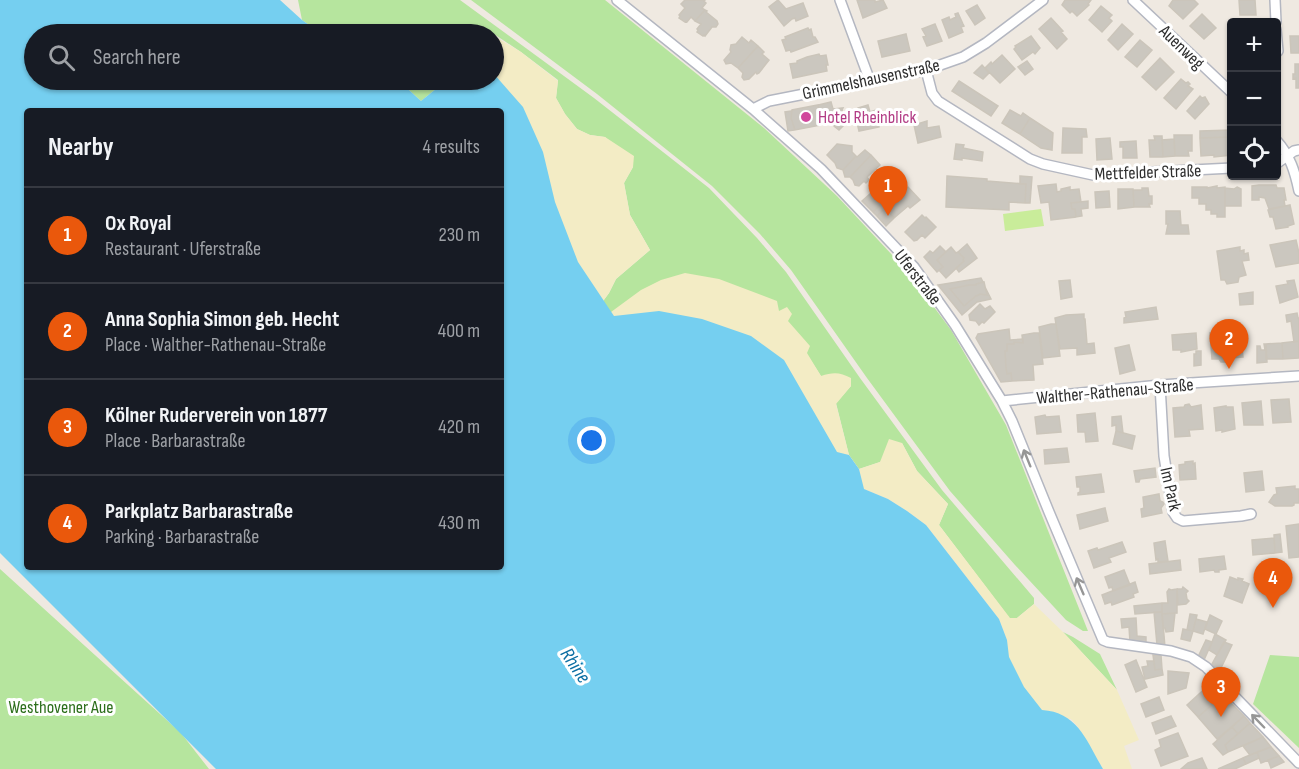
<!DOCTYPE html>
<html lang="en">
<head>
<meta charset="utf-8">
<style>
	:root { --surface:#171b24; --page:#20242c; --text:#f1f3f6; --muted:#9ea1a6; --line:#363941; --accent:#ea580c }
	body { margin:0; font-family:"Sofia Sans Condensed",sans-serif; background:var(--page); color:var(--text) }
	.controls { position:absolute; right:18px; top:18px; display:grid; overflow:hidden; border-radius:6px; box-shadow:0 2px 4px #0004 }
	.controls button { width:54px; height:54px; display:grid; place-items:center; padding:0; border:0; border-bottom:2px solid var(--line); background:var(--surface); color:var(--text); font:30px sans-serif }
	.you { position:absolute; left:592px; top:441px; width:21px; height:21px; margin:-15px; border:4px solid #fff; border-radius:50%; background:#1a73e8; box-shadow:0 0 0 9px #1a73e833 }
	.badge { display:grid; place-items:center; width:39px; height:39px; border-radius:50%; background:var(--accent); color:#fff; font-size:20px; font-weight:700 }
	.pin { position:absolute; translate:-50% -50px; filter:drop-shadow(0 2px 3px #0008) }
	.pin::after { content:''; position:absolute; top:32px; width:21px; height:18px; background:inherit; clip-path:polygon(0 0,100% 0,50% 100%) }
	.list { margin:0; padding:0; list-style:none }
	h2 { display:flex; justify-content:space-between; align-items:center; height:78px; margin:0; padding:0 24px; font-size:26px }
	h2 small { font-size:20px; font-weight:400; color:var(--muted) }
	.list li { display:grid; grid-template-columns:39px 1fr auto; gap:18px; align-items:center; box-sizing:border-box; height:96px; padding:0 24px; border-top:2px solid var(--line) }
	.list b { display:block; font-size:22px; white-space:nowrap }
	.list p { margin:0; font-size:20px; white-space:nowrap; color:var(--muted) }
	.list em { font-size:20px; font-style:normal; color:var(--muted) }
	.icon { flex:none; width:33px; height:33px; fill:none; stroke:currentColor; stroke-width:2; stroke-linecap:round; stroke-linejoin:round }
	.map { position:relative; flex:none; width:1299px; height:769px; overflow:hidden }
	.search { position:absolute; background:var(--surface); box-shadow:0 2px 4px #0004; left:24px; top:24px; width:480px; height:66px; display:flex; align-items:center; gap:15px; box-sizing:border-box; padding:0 21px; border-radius:33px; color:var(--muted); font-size:22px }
	.panel { position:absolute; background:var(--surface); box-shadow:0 2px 4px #0004; left:24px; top:108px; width:480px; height:462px; border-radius:6px }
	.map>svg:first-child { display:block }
	.green { fill:#b6e59e }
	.sand { fill:#f3ecc5 }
	.pitch { fill:#c9ec9a }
	.water { fill:#75cff0; fill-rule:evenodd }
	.building { fill:#cbc7bf; stroke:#cbc5ba; stroke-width:1.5 }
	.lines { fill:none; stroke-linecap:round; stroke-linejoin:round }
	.street-casing { stroke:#b4b7c1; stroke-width:12 }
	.street { stroke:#fff; stroke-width:9 }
	.oneway { stroke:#969696 }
	.hotel-dot { fill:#d1479c; stroke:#fff; stroke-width:2 }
	.labels { text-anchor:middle; stroke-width:6; stroke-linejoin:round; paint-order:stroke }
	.street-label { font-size:18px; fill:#2e2e2e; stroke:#fff }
	.hotel-label { font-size:18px; fill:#b23c85; stroke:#fff; text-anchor:start }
	.park-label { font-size:18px; fill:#2c6e1b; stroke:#fff }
	.water-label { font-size:20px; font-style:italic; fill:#0d6fa3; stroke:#fff }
</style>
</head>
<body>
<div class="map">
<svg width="1299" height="769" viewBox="0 0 1299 769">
	<rect width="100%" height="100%" fill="#efe9e1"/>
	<path class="green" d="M298,0H460L594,98L709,188L757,238L786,272L860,378L942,490L1034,598V604L1017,618L1010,619L939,525L948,504L917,471L902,443L880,462L859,469L849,455L836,403L851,386L821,376L806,353L809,346L778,312L596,323L598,308L609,293L616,279L650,250L630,215L624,183L633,167L605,137L590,135L577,129L565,114L556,98L558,80L521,52L494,34L480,30L478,34H322L302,20Z
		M471,0H605L764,128L837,196L908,272L951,330L1006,425L1088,631H1083L1066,620L1015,565L950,491L867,378L791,270L760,234L712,186L597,94Z
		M398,80H447L421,101Z
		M0,569L181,733L209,769H0Z
		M1063,632L1073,637L1100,654L1117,690Z
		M1270,655L1299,657V748L1253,704Z"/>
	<path class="sand" d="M494,36L521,52L558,81L556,98L565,114L577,129L590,135L605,137L634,156L633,167L624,183L630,215L650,250L616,279L609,293L598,308L596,323L641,290L661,280L685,273L719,279L777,301L779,311L787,307L792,314L788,321L810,346L807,353L821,376C833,372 840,372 851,378V386L836,404L849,455L859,469L880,462L889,439L902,443L917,471L948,504L939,525L1010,618H1017L1034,604L1063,632L1117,690L1139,740L1124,746L1132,769H1103L1078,727L1071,719L999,715L1007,640L999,619L926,525L907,511L888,499L864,489L572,342L513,109L447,80H494Z"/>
	<path class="pitch" d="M1041,209L1044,226L1005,231L1003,214Z"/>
	<path class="water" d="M0,0H280L302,20L322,34H34V80H398L421,101L447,80H494V74L523,107L543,152L555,202L578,262L614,316L659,311L702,319L751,336L784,360L837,452L849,455L859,469L864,489L888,499L907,511L926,525L999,619L1007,640L1009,657L1024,687L1042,710C1078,712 1087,742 1103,769H216L0,553ZM27,111H501V567H27Z"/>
	<path class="building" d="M685,0H705L704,1L706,3L702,8L705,10L695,21L691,17L687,22L686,21L685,22L679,18L680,16L679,15L685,8L681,4Z
		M778,0L786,9L803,3L808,16L796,21L795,18L792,19L784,26L769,7Z
		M857,0H875V2L883,0L887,8L863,18Z
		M1065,0H1091L1088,4L1089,5L1077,16L1072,11L1070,13L1062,5Z
		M1173,0H1194L1198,4L1183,19L1169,6Z
		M1239,0H1255L1256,15H1240Z
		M977,5L985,18L975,25L966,11Z
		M1101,6L1112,15L1109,18L1112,21L1102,32L1089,20Z
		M705,10L707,11L706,12L717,21L718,24L716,27H712L705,36L704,35L703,36L697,32L698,30L697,29L701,24L695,21Z
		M958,13L963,24L964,26L961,27L963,32L949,38L942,20L949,17L950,20L956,17L955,14Z
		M1202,14L1216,28L1204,39L1190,26Z
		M1051,18L1063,31L1061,32L1067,39L1057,49L1039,29Z
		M935,24L942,41L927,46L923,37L926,36L922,29Z
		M1122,24L1133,34L1118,50L1108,40Z
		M808,28L809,30L811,29L813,37H815L818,42L791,52L790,50L786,51L782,40L786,39L785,37Z
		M906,34L910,51L882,57L878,41Z
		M1031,36L1040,48L1035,54L1033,52L1022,60L1014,49L1016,47L1015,46Z
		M1290,36H1299V53H1291Z
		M742,37L749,43L751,40L758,46L738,68L731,63L726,64L724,60L731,52L730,50L731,45L736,44Z
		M1140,40L1152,50L1137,67L1125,57Z
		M758,46L764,52L762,54L769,60L759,73L757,74L756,72L749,79L744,80L742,77L743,73L738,68Z
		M819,54L820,56L826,55L828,65H826L827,71L793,78L790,64L797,63V61L807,57Z
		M1002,55L1015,69L1000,83L985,68L991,62L992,64Z
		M1160,58L1174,72L1156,90L1142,77Z
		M1027,61L1033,69L1025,75L1018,67Z
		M1295,64H1299V88H1296V78L1293,79V74H1295Z
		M982,65L989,73L983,79L974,73Z
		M1181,79L1186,83L1188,82L1190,84L1188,86L1193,89L1176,109L1164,98Z
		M959,81L998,106L991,116L952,91Z
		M1200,96L1202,98L1205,97L1209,104L1195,119L1187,111Z
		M831,102L833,109L843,108L842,110L843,114H845L846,119L844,121L845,124L839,130L834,126L833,122L821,124L818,105Z
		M818,105L821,125L795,130L791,118L792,110Z
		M868,105L870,112L876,110L879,127L859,131L855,114L859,113L858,108Z
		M1010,110L1021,116L1023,113L1030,118L1020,134L1002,123Z
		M792,111L791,118L795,130L788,131L785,112Z
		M1030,118L1053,133L1052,150L1041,148L1020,134Z
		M927,121V128L939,126L941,137L918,143L914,125Z
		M1063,128L1086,129L1087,137H1082V153H1062Z
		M1231,130V137L1200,138V131Z
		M1174,135H1192V151H1188L1189,156H1175Z
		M1154,136H1162L1163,157H1150L1149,140H1155Z
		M1231,137L1232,155L1214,157V155L1201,156L1200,138Z
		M1110,138L1112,159L1097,160L1096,139Z
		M1174,139L1175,156L1163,157L1162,140Z
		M1136,141L1137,158H1123V147H1120V142Z
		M837,144L852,146V152L856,156L843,170L837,168L835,163L827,155Z
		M956,144L964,145L963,148L983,152L982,161L962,158V160L954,159Z
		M865,150L871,155L850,177H845L843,170L856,156L857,157Z
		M871,155L880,165L867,177L869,180L866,183L864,181L859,186L855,185L853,180L850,177Z
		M947,176L987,179V181L1026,184L1025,203L1009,202V210L946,207Z
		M1020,176L1032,177L1030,203H1025L1026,184H1020Z
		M887,178L895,185L893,187L896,190L881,203L877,199H871L870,194Z
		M1056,184L1057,192L1061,191V189L1070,187V190L1079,189L1081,202L1071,203L1072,209H1075L1076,217L1051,220L1049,202L1041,203L1038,186Z
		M1259,185H1276L1277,188H1284L1286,200H1284L1285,206L1269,209L1265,198L1259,197V200H1252V186Z
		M900,186L904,191L908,187L920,200L910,208L908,206L894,218L886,209H884L877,216L873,212Z
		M1217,186V188L1225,187V217H1217V214H1211V210H1206V204H1199V198H1192V187H1207V188Z
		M1237,187L1241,189V206H1225V188L1234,189Z
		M1142,188H1148L1149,196H1152V204H1149L1150,207H1134L1133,190H1142Z
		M1118,189H1133L1134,207L1118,209Z
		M1109,191L1110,207L1096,208L1095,192Z
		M870,194L871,199H877L881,204L873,212L862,201Z
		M1088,201V208L1081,209L1082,216L1076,217L1075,209H1072L1071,203Z
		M1290,205L1294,224L1288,226V227L1276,229L1273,217H1270L1268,210Z
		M884,209H886L894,218L886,226L877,216Z
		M1166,211H1180L1181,225H1188L1189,234H1166L1168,224H1166Z
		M922,215L925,218L926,217L936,227L925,238L922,235L917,240L914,241L905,232Z
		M1296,240L1299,253V263L1276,267L1270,245Z
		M967,244L977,258L959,272L956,268L964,261L963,260L964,258L958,252Z
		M940,246L946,252L937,260L943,267L937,272L924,257L930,251L933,253Z
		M951,247L956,253L958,252L964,258L963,260L964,261L946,278L939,270L943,267L937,260Z
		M1240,247V251L1244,250V254L1248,253L1249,260L1242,261L1246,275L1239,277L1238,282L1227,284L1225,280H1221L1217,251Z
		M981,278L983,282L976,284V285H969L950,289L964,306L976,296L980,294L987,295L985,287L991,299L977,302L962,315L938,285Z
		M1070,280L1072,297L1061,299L1059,281Z
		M1294,280L1298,297L1280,303L1276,286L1288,284L1287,281Z
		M984,282L987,295L980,294L976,296L964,306L950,289L969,285H976V284Z
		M1253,292V304L1240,305L1239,294Z
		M980,304L985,309L990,306L995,312L984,323L982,322L979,325L976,321L970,320L969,315Z
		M1156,307L1158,319L1124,323V318L1126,317L1125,312Z
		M1297,313L1298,318H1299V341L1294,342L1291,321L1287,322L1286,315Z
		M1084,314V319H1085L1087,344L1094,343L1095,353L1077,355V348L1060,349L1055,318L1066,315Z
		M1051,324H1056L1060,356L1043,358L1039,327Z
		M1009,329L1010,340L1023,339V343L1014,342V344H1007V351H1005L1006,368L1007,374L1011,373L1012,381L1001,382L976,338L978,334Z
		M1034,333H1039L1043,364L1033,365L1034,380L1012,381L1011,373L1007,374L1006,368L1005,351H1007V344H1014V342L1023,343L1022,335Z
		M1196,333L1197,349L1181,352V350H1173L1172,335Z
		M1210,333H1222V339L1241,337L1243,357L1229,358L1230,362H1221L1219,359H1212Z
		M1299,341V358L1283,359L1282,343Z
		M1282,343L1283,359H1266V344Z
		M1264,344H1266L1267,362L1257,363V346H1260L1261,350H1265Z
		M1129,345L1135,370L1120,374L1115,348Z
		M1196,351H1201V365L1194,366V354H1196Z
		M1289,399L1291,422L1273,423L1271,400Z
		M1261,401L1263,425H1244L1242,403Z
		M1189,404L1191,407L1201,405L1203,429L1189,430L1190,436L1175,437L1173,408L1184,407L1185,405Z
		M1226,406V407H1233L1235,429L1222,432V430L1216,431L1214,408Z
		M1095,413L1098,441L1086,442L1085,432H1078L1077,415Z
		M1045,415L1046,417L1059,416L1061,432L1037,434L1035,417Z
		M1121,416L1123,433L1116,431V425L1112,426V417Z
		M1116,431L1135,436L1132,449L1113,444Z
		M1067,448L1069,462L1045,464L1044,450Z
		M1193,461V464L1195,463L1196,479L1180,480L1179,465L1185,464V462Z
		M1155,468L1156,477L1140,479L1139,482H1136L1134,471Z
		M1262,471L1264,490L1246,492L1244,473Z
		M1101,474L1104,492L1078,495V493L1080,492V487H1077L1076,477Z
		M1295,486V489H1299V503H1294V505L1292,506H1275L1269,502L1274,495L1277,494L1276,488Z
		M1159,494L1160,501L1163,502L1164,504L1161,508L1162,513L1142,517L1141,509L1144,508L1143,497Z
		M1105,508L1108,521L1080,529L1077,515Z
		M1299,524V557L1289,558L1286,526Z
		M1280,534L1282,552L1275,553L1274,535Z
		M1274,538L1275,553L1253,555L1252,540Z
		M1165,541L1168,561L1158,562V559L1156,560L1154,543Z
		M1122,542L1126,552L1109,558L1111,562L1094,568L1088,551L1097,548L1098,550Z
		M1224,556L1226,569L1219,570V572H1215L1214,570L1200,572L1199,559Z
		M1180,560L1181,570L1150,574L1149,564Z
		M1124,570L1130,585L1113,591L1112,587L1109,588L1105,577Z
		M1230,577L1238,580V578L1243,579L1242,581L1249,584L1242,603L1224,596Z
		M1135,582L1138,592L1133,594L1134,597L1112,605L1111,602L1105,604L1102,595Z
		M1183,587L1188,591L1186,593L1187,599L1189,601L1186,604L1178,605L1177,589H1182Z
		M1169,589L1171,590L1177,589V613L1162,614V603H1168L1167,592Z
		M1162,603V612L1135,614L1134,606Z
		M1154,612H1162L1165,647L1157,645Z
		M1175,613L1173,631L1166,632L1165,628H1163L1162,614Z
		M1190,614L1197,615L1193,631L1187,630Z
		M1210,615L1222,621L1216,634L1205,629Z
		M1136,618L1137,636L1146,637V644L1130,642L1129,627L1122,628L1121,619Z
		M1196,619L1207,622L1203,634L1193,631Z
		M1183,629L1193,631L1190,641L1181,639Z
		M1215,634L1226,640L1217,655L1209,650Z
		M1206,640L1212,642L1204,660L1198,657Z
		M1224,642L1232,645L1220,670L1211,666Z
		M1153,655H1161L1162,669L1155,670Z
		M1136,660L1147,687L1136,692L1125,665Z
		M1147,661H1154L1155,670L1162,669L1163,675L1145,679L1142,667L1148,666Z
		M1168,671L1189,673L1186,688L1168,694Z
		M1211,683L1223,695L1198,717L1187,705Z
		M1223,695L1244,716L1217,739L1198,717Z
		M1159,697L1164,710L1146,717L1141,704Z
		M1171,716L1176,726L1156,734L1152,723Z
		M1244,716L1250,723L1238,734L1232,727Z
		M1250,723L1263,737L1228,752L1225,745Z
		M1232,727L1238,734L1225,745L1228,752L1223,755L1213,744Z
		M1178,733L1188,756L1161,766L1155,750L1161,747L1159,740Z
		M1263,737L1271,747L1250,755L1243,746Z
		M1271,747L1279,756L1261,763L1257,752Z
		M1257,752L1259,758L1246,764L1243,758Z
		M1279,756L1284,762L1271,768L1268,760Z
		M1202,758L1207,769H1181L1188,763Z
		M1243,758L1246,764L1235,769H1218Z"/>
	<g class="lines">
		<g class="street-casing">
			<path id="street" d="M617,0L753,109L821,169L914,267L955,325L1002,401L1012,421L1049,512L1103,640L1108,642L1171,651L1191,657L1206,667L1299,763
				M840,0L870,81
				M1133,0L1232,93
				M1275,0L1276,22
				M1276,30L1278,51L1276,53
				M926,70L932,93L938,101L1030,159L1043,164L1093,175L1232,168
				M753,109L769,101L926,70L963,57L986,43L1043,0
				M1276,140C1290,155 1295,172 1299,191
				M1276,164L1294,151L1299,150
				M1160,385L1164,456L1173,512L1177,518L1183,521L1241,516L1251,514
				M1002,401L1160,385L1299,376"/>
		</g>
		<use href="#street" class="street"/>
	</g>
	<defs><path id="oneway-shaft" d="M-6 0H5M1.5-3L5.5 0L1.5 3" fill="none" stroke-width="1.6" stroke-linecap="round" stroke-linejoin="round" transform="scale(1.5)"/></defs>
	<g class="oneway">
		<use href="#oneway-shaft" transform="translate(1027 458) rotate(-112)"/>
		<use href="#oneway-shaft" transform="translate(1080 586) rotate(-113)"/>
		<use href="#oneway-shaft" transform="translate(1258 721) rotate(-134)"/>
	</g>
	<circle class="hotel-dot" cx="806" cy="117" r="6"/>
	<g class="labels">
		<g class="street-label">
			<text transform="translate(1182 47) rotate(44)" y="6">Auenweg</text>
			<text transform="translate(871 79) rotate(-12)" y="6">Grimmelshausenstraße</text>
			<text transform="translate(1148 172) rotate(-2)" y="6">Mettfelder Straße</text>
			<text transform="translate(918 277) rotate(52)" y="6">Uferstraße</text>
			<text transform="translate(1115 391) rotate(-5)" y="6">Walther-Rathenau-Straße</text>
			<text transform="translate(1171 489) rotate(77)" y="6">Im Park</text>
		</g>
		<g class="hotel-label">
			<text x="818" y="123">Hotel Rheinblick</text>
		</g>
		<g class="park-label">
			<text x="61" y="713">Westhovener Aue</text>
		</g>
		<g class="water-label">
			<text transform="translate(576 665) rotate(56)" y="7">Rhine</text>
		</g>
	</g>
</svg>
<div class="controls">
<button>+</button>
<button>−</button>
<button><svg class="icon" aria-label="locate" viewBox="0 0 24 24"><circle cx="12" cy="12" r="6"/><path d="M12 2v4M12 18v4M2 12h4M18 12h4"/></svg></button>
</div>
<div class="you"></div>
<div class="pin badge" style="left:888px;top:216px">1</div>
<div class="pin badge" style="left:1229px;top:369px">2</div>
<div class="pin badge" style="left:1221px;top:717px">3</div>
<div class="pin badge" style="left:1273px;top:608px">4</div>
<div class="search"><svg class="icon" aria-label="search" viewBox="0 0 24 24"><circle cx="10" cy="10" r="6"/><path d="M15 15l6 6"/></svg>Search here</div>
<section class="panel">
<h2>Nearby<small>4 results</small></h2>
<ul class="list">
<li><span class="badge">1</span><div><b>Ox Royal</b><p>Restaurant · Uferstraße</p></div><em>230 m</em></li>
<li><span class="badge">2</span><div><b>Anna Sophia Simon geb. Hecht</b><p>Place · Walther-Rathenau-Straße</p></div><em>400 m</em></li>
<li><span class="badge">3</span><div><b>Kölner Ruderverein von 1877</b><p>Place · Barbarastraße</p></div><em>420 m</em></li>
<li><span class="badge">4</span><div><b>Parkplatz Barbarastraße</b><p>Parking · Barbarastraße</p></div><em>430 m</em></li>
</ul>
</section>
</div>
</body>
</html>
